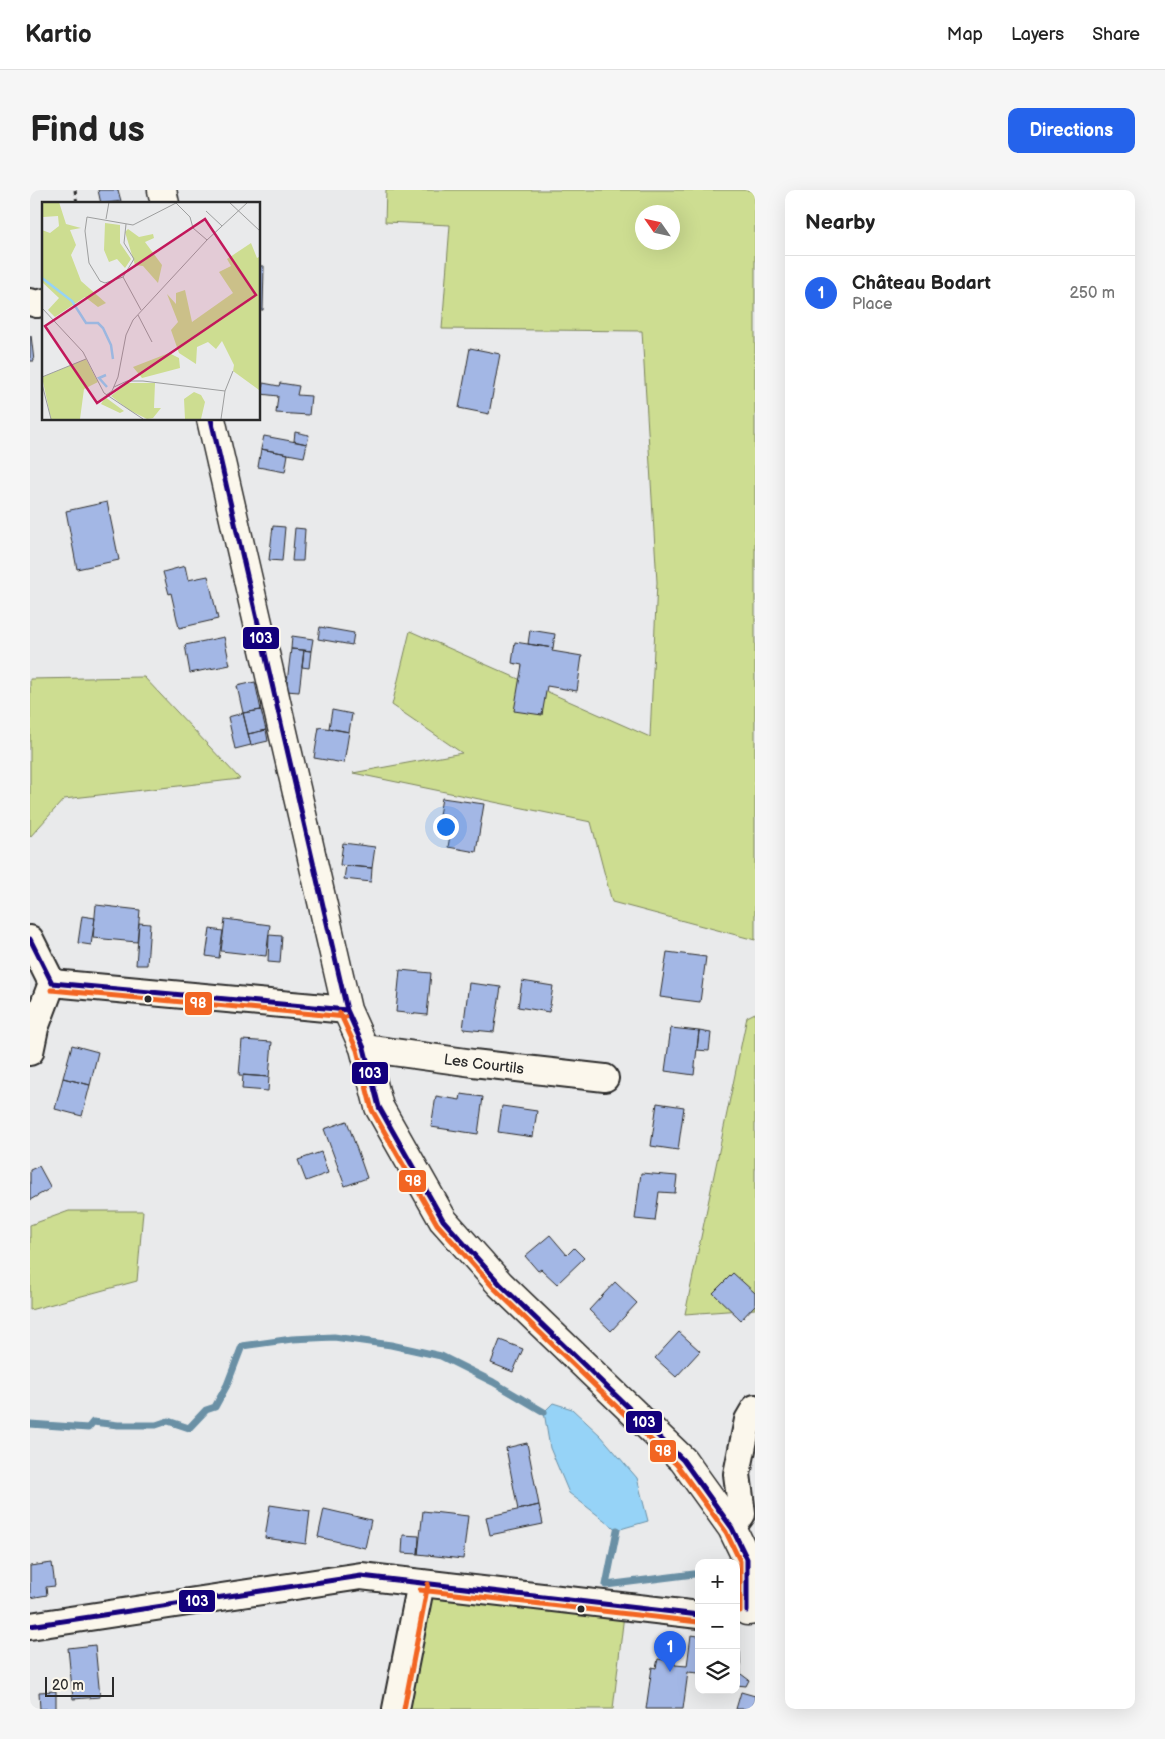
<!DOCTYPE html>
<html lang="en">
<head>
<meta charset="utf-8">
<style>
	:root { --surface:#fff; --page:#f6f6f6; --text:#222; --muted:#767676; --line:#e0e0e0; --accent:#2563eb }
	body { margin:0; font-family:"Balsamiq Sans",sans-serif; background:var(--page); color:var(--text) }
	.controls { position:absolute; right:15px; bottom:15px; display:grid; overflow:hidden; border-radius:10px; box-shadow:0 5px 20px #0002 }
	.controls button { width:45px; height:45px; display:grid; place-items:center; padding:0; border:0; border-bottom:1px solid var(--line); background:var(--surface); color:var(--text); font:25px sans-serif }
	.compass { position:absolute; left:605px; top:15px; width:45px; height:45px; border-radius:50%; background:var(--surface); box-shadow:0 5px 20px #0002; rotate:304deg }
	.scale { position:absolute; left:15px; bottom:12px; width:69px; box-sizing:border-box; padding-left:5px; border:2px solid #2b2b2b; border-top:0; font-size:14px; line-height:18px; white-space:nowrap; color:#2b2b2b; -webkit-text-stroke:4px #fbf7ec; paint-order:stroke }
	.you { position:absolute; left:415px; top:636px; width:18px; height:18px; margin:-12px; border:4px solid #fff; border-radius:50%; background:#1a73e8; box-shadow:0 0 0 8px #1a73e833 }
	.badge { display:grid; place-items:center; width:32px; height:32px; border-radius:50%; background:var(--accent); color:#fff; font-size:16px; font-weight:700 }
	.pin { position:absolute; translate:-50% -41px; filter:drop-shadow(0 1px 2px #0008) }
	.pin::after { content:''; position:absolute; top:26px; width:18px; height:15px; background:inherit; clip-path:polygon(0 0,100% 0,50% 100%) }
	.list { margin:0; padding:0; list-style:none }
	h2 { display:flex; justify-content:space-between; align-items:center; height:65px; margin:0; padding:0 20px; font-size:21px }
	h2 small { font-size:16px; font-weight:400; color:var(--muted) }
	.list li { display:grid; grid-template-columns:32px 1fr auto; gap:15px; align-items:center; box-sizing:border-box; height:75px; padding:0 20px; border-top:1px solid var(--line) }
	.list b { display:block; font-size:19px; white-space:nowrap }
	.list p { margin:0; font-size:16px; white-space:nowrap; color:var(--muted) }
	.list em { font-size:16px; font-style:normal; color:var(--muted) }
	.icon { flex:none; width:28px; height:28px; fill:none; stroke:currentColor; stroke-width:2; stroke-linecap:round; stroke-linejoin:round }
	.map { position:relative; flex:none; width:725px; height:1519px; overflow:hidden; border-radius:10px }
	header { display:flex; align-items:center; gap:30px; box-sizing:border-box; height:70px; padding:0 25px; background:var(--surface); border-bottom:1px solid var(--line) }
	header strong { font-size:24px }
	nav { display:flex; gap:28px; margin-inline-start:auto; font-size:18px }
	.intro { display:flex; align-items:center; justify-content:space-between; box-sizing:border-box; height:120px; padding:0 30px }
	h1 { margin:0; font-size:35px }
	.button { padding:12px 22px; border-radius:10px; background:var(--accent); color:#fff; font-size:18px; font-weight:700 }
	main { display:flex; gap:30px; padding:0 30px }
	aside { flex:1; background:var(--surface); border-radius:10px; box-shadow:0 5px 20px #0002 }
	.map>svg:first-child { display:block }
	.green { fill:#cddd91; stroke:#7c845e; fill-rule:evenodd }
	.water { fill:#96d3f7; stroke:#6b90a5 }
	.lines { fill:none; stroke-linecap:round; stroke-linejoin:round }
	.stream { stroke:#6b90a5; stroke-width:7 }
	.building { fill:#a3b7e5; stroke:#2b2b2b }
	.minor-casing { stroke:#2b2b2b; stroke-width:30 }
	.tertiary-casing { stroke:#2b2b2b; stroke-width:31 }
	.path { stroke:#2b2b2b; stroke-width:3; stroke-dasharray:4 4; stroke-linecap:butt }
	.minor { stroke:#fbf7ec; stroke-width:26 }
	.tertiary { stroke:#fbf7ec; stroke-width:28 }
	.bus-1-casing { stroke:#fbf7ec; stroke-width:9 }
	.bus-2-casing { stroke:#fbf7ec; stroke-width:9 }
	.bus-1 { stroke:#13007c; stroke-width:5 }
	.bus-2 { stroke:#f26522; stroke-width:5 }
	.bus-dot { fill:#2b2b2b; stroke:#fbf7ec; stroke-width:2 }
	.labels { text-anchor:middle; stroke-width:4; stroke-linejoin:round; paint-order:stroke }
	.street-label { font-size:15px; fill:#2b2b2b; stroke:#fbf7ec }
	.inset-river { fill:none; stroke:#96d3f7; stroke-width:2.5 }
	.inset-road { fill:none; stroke:#9d9e9e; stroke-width:1 }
	.view { fill:#c2185b; fill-opacity:0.15; stroke:#c2185b; stroke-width:2.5 }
	.inset-edge { fill:none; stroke:#2b2b2b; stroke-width:2.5 }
	.line-badge { stroke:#fbf7ec; stroke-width:2 }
	.badge-label { font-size:14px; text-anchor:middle; font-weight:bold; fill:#fff }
</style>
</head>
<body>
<header>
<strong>Kartio</strong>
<nav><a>Map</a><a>Layers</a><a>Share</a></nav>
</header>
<div class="intro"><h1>Find us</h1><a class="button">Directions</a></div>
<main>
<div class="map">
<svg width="725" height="1519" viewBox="0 0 725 1519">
	<rect width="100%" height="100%" fill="#e9eaeb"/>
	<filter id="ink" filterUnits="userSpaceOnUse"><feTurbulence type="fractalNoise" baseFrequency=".02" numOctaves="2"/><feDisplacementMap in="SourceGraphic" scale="10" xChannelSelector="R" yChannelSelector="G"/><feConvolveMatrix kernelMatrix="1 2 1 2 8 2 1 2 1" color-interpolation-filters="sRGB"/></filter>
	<g filter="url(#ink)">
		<path class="green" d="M356,0H725V750L582,712L561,632L323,583L432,563L362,515L380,441L620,547L627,392L612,141L412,139L420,35L355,32ZM612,22H642V52H612Z
			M114,487L210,589L34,609L0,647V489Z
			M725,823V1119L655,1124L717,827Z
			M39,1021H113L107,1091L0,1120V1035Z
			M391,1393L595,1416L583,1519H366Z"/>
		<path class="water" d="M523,1213L542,1219L571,1246L607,1288L618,1331L587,1340L539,1303L520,1258L514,1222Z"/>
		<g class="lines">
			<path class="stream" d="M0,1234L58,1238L63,1232L88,1235H126L138,1231L159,1238L176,1220L185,1217L197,1195L212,1156L262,1149L304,1147L361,1155L411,1166L463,1192L514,1222
				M587,1340L576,1395L664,1384"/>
		</g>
		<path class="building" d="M68,0H88L91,11L71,14Z
			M229,76H234L233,120H229Z
			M1,145L4,171H0V146Z
			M440,158L470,164L459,224L429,218Z
			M233,193L249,196L250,193L269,196L267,205L281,206L279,225L246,223L248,206L231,204Z
			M265,242L279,245L277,254L264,251Z
			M234,246L277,254L274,267L231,259Z
			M231,259L258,264L255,282L228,277Z
			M77,312L89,370L47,379L36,321Z
			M243,336L255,337L252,371L239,370Z
			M265,338L275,339L273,371H262Z
			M155,376L158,390L178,386L188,429L149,438L141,403L139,404L133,382Z
			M290,437L324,443L322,455L288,449Z
			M500,440L525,444L523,458L498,454Z
			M262,446L283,449L281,461L261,459Z
			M194,447L200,475L160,483L155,455Z
			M485,452L523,458L522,461L552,466L547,501L517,496L512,525L484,521L492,475L482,473Z
			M261,459L274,460L269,502L256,501Z
			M274,460L281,461L279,478L272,477Z
			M225,492L231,520L213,523L207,496Z
			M231,520L236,540L218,544L213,523Z
			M302,520L322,524L319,542L299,538Z
			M213,523L221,555L205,559L198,527Z
			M289,537L319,542L314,573L284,568Z
			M236,540L238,551L221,555L218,544Z
			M412,608L454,614L446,662L418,657L423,628L409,625Z
			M313,653L345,657L342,678L310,675Z
			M316,676L342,678L341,692L314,689Z
			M66,715L110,720L107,752L63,748Z
			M52,726L65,728L61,755L48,753Z
			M195,729L240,735L236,766L191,761Z
			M109,733L120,734L117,775H106Z
			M180,739L193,741L189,768L176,766Z
			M239,745L252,746L250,773L238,772Z
			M637,762L676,767L670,812L630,807Z
			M370,780L401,783L397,825L366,822Z
			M492,791L523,796L519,822L488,817Z
			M439,793L471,797L464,842L433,839Z
			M641,838L669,841L664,885L635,881Z
			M669,841L681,843L679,861L667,860Z
			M212,850L242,852L239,887L209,885Z
			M42,855L68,862L60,895L33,888Z
			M213,885L239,887L238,901L212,899Z
			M33,888L60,895L52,926L25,919Z
			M431,904L453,907L448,944L401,937L406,906L430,910Z
			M627,913L654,917L648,960L621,956Z
			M472,916L507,921L503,947L468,942Z
			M317,931L337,988L315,996L294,939Z
			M291,962L298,983L276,991L268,970Z
			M9,976L21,998L0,1010V980Z
			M611,983L647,986L645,1003L629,1002L625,1031L605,1029Z
			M520,1045L537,1065L544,1058L554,1068L527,1094L511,1079L508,1081L495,1066Z
			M703,1083L725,1103V1115L711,1130L683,1103Z
			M585,1092L607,1113L581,1141L559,1120Z
			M649,1142L670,1161L646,1187L625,1168Z
			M470,1150L493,1159L483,1182L461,1173Z
			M497,1253L509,1315L488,1320L476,1258Z
			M240,1315L280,1321L276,1354L235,1348Z
			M509,1315L513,1334L460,1345L456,1327Z
			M294,1319L341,1330L335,1358L288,1347Z
			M393,1321L438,1326L433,1369L388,1364Z
			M373,1345L389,1346L388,1364L372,1363Z
			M22,1373L25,1396L16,1397L17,1405L0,1408V1376Z
			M661,1445L669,1446V1483L658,1482L653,1519H616L622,1477L626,1478L628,1469L644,1471L645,1475L657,1476Z
			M65,1455L70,1507L43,1509L38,1458Z
			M706,1461L710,1462L711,1484L719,1490L716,1496L706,1495Z
			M26,1501V1519H10L9,1502Z
			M711,1502L725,1506L723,1519H706Z"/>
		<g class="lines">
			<g class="minor-casing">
				<g id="minor">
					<path d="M0,112L7,114L14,112"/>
					<path d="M0,749L22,793"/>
					<path d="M22,793L317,820"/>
					<path id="s1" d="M334,858L443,873L575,888"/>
					<path d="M0,862L5,838L22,793"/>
					<path d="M702,1338L712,1324L707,1284L718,1230L725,1218"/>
					<path d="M0,1436L331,1386L669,1425"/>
					<path d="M366,1519L391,1393"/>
				</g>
			</g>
			<g class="tertiary-casing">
				<path id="tertiary" d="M132,0L135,14
					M181,229L317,820L334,858L349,917L413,1030L470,1094L653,1270L702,1338L717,1369V1421L725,1420"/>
			</g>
			<path class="path" d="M45,0L47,14"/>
			<use href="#minor" class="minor"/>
			<use href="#tertiary" class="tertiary"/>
			<g class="bus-1-casing">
				<path id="bus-1" d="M181,229L317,820L334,858L349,917L413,1030L470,1094L653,1270L702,1338L717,1369V1421
					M0,749L22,793
					M22,793L317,820
					M0,1436L331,1386L669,1425"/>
			</g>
			<g class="bus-2-casing">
				<path id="bus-2" d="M21,800L316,827
					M310,823L327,860L342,920L407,1034L465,1099L647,1275L696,1342L710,1371V1421
					M390,1400L668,1432
					M374,1519L398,1394"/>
			</g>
			<use href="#bus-1" class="bus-1"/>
			<use href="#bus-2" class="bus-2"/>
		</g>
	</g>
	<g class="bus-dot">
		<circle cx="118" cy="809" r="4.5"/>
		<circle cx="551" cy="1419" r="4.5"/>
	</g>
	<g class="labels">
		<g class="street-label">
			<text dy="5" stroke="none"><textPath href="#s1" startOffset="121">Les Courtils</textPath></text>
		</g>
	</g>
	<g transform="translate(12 12)">
		<rect width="218" height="218" fill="#e9eaeb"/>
		<path d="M1,0H17L24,22L39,26L28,28L34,43L29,53L39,79L64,101L56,105L43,95L13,115L6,108L17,96L0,80V28L8,31L17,24L16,14L1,15ZM63,21L78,23V41L89,57L83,66L75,57L67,60L62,48ZM86,27L97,35L111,32L112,36L103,40L120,63L116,81L101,64L93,63L83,30ZM209,41L215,56L217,55V188L191,169L192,163L180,139L174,147L166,140L155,145L154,162L137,151L129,128L136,120L125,92L134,102V91L143,88L150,120L191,91L177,70L189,64L185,57ZM127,151L137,156L138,166L100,176L91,165ZM44,157L56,180L42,187L38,217H9L0,175ZM85,181H113L112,206H119L111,216L105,217L87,208L69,194ZM152,190L159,193L163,200L159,217H143L142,197ZM63,195L82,209L78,211L59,202Z" fill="#cddd91"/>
		<path class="inset-river" d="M0,76L30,99L44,121H56L61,126L69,143L71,157M64,173L57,176L65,185"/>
		<path class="inset-road" d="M187,0L218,29M164,9L180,24M64,17L67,0M81,75L63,81L58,79L47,61L43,29L45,15L91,23L134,1L148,15L151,26L165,38M81,75L92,57L82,41L84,22M81,75L99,108M0,106L41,150L62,191L101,217M96,113L110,140M0,175L44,157M0,182L9,217M72,185L85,179H101L183,189L179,217M183,189L191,169M64,193L70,189L76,175L84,133L91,118L165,38L206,0"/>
		<path class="view" d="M163,17L214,93L55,201L3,124Z"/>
		<rect width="218" height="218" class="inset-edge"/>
	</g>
	<g class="line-badge">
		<rect x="212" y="436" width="38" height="24" rx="5" fill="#13007c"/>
		<rect x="154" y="801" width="29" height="25" rx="5" fill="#f26522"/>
		<rect x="321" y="871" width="38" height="24" rx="5" fill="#13007c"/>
		<rect x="368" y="979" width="29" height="24" rx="5" fill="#f26522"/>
		<rect x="595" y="1220" width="38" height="24" rx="5" fill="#13007c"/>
		<rect x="619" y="1249" width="28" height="24" rx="5" fill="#f26522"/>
		<rect x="148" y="1399" width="38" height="24" rx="5" fill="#13007c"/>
	</g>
	<g class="badge-label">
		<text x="231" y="453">103</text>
		<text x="168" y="818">98</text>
		<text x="340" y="888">103</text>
		<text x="383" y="996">98</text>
		<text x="614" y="1237">103</text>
		<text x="633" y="1266">98</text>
		<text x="167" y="1416">103</text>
	</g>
</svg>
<div class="controls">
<button>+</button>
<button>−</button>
<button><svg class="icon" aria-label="layers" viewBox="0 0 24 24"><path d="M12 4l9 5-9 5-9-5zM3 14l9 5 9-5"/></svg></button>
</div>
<svg class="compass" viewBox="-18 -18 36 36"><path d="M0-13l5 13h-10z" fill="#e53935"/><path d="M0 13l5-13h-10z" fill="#767676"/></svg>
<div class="scale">20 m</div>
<div class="you"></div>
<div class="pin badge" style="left:640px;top:1482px">1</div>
</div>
<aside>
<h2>Nearby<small></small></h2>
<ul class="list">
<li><span class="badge">1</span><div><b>Château Bodart</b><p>Place</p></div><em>250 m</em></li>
</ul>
</aside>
</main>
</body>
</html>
